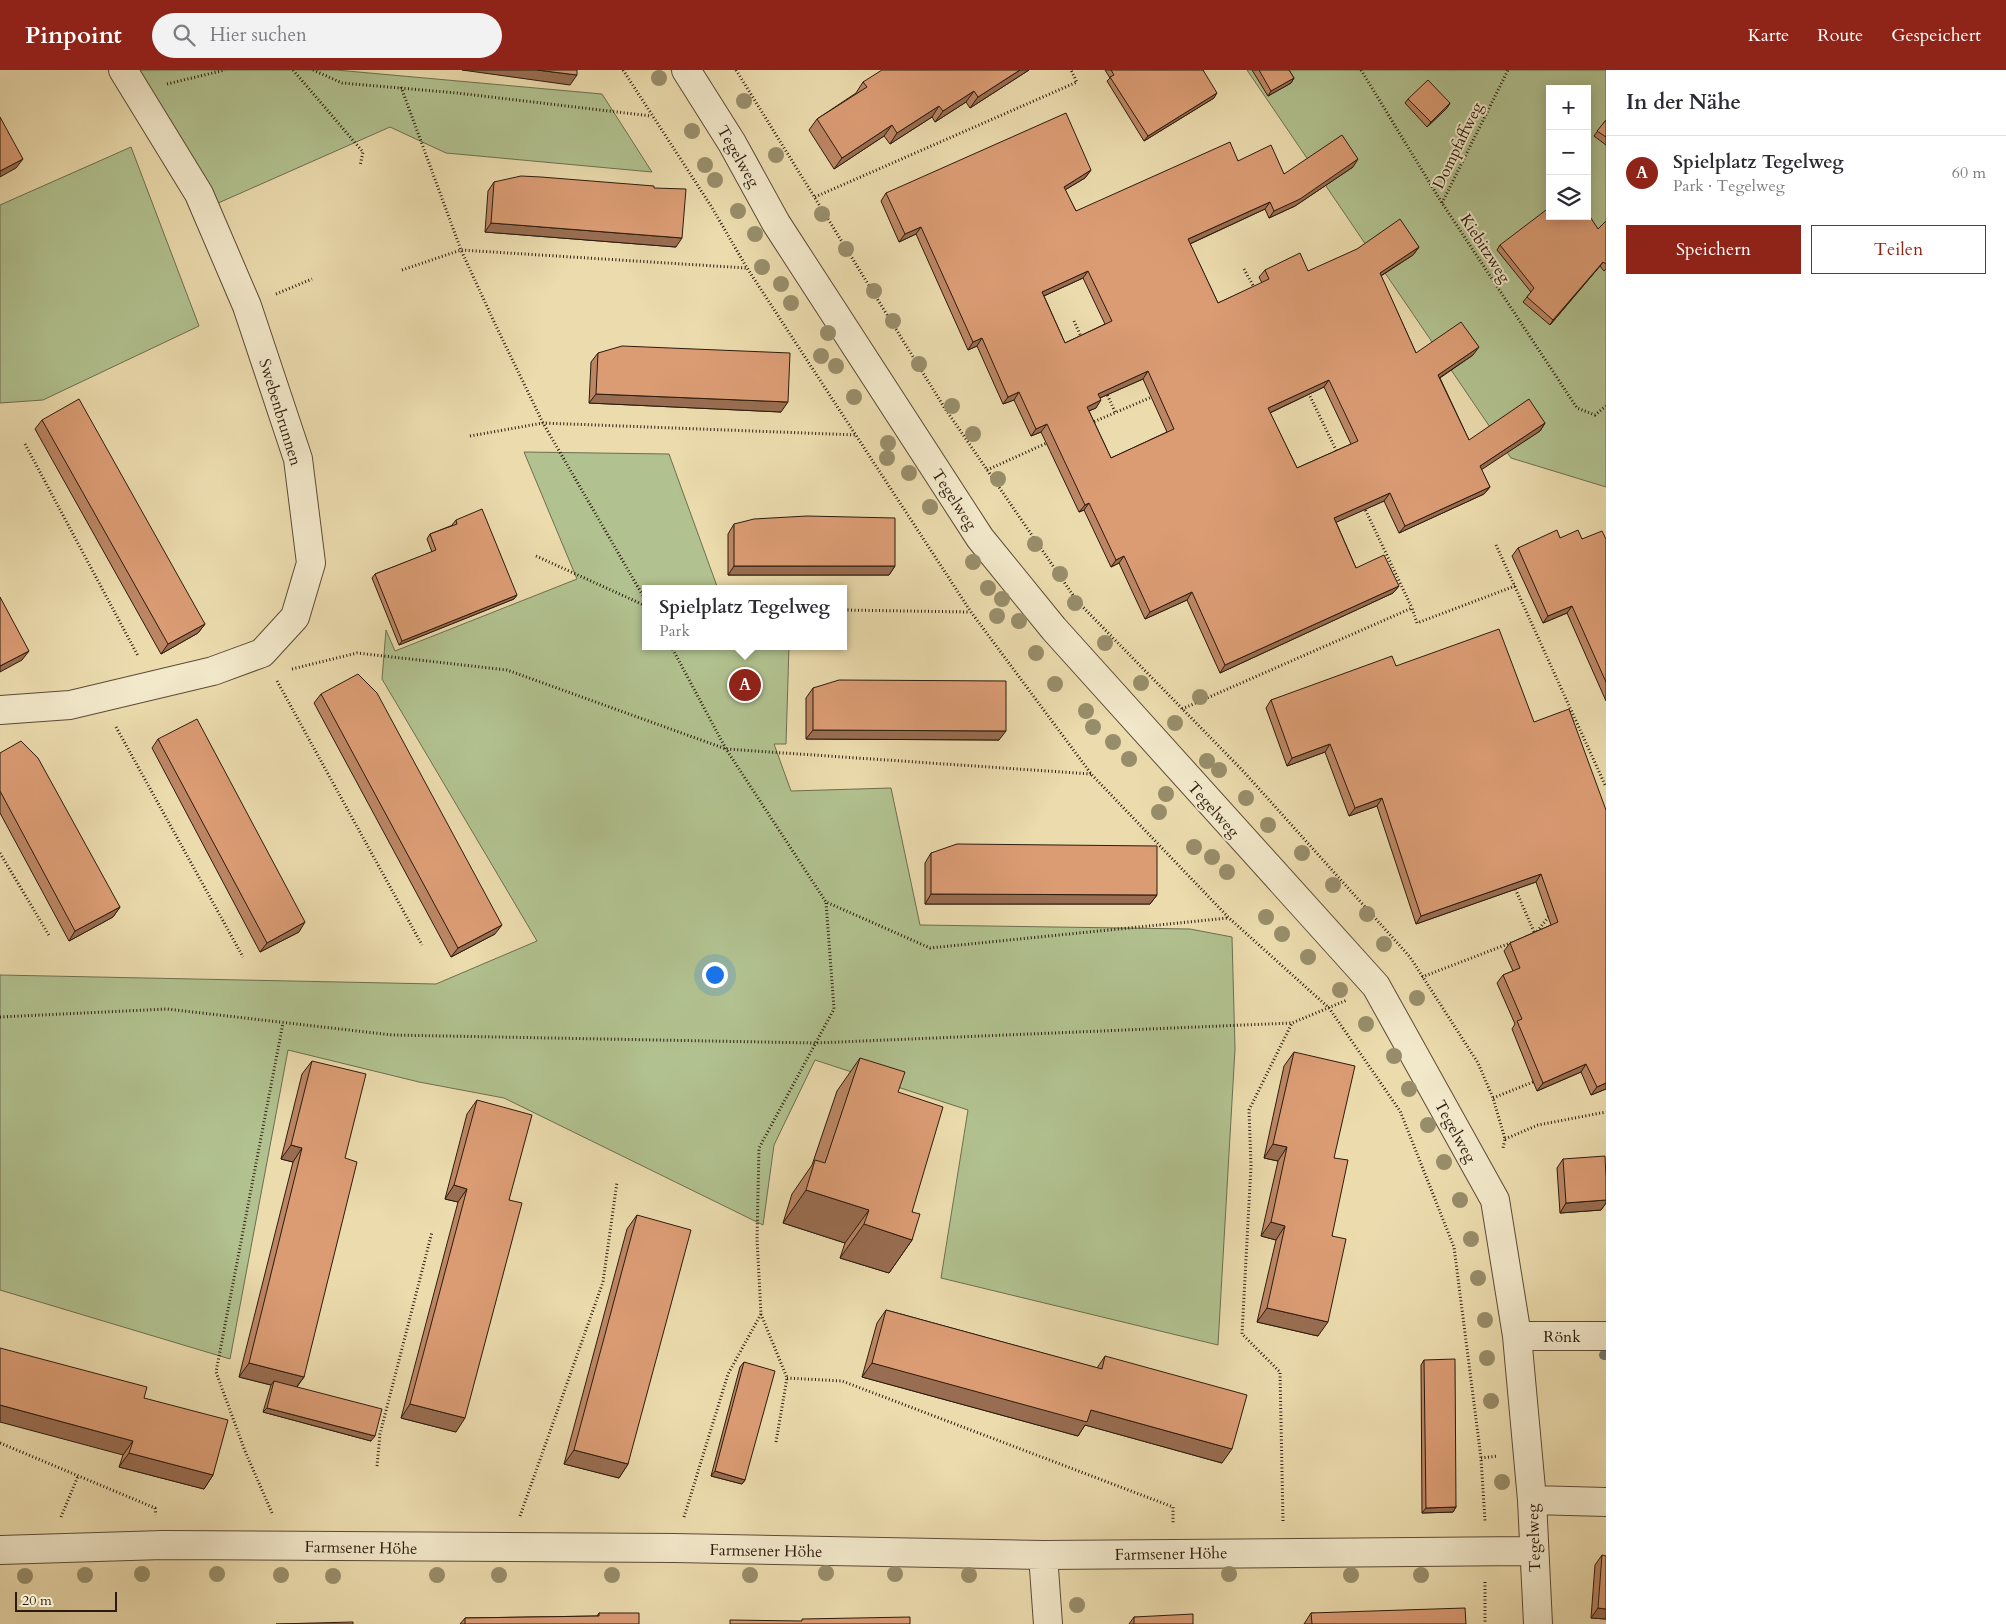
<!DOCTYPE html>
<html lang="de">
<head>
<meta charset="utf-8">
<style>
	:root { --surface:#fff; --page:#f2f2f3; --text:#2b2b33; --muted:#7c7c81; --line:#e1e1e2; --accent:#8f2418 }
	body { margin:0; font-family:Cardo,serif; background:var(--page); color:var(--text) }
	.controls { position:absolute; right:15px; top:15px; display:grid; overflow:hidden; border-radius:0px; box-shadow:0 2px 12px #0003 }
	.controls button { width:45px; height:45px; display:grid; place-items:center; padding:0; border:0; border-bottom:1px solid var(--line); background:var(--surface); color:var(--text); font:25px sans-serif }
	.scale { position:absolute; left:15px; bottom:12px; width:102px; box-sizing:border-box; padding-left:5px; border:2px solid #2c1b0d; border-top:0; font-size:14px; line-height:18px; white-space:nowrap; color:#2c1b0d; -webkit-text-stroke:4px #f2e8ca; paint-order:stroke }
	.you { position:absolute; left:714px; top:904px; width:18px; height:18px; margin:-12px; border:4px solid #fff; border-radius:50%; background:#1a73e8; box-shadow:0 0 0 8px #1a73e833 }
	.badge { display:grid; place-items:center; width:32px; height:32px; border-radius:50%; background:var(--accent); color:#fff; font-size:16px; font-weight:700 }
	.pin { position:absolute; translate:-50% -50%; border:2px solid #fff; box-shadow:0 1px 5px #0006 }
	.popup { position:absolute; left:642px; top:515px; width:205px; height:65px; box-sizing:border-box; display:grid; place-content:center; border-radius:0px; background:var(--surface); filter:drop-shadow(0 1px 4px #0005); font-size:16px; white-space:nowrap; color:var(--muted) }
	.popup b { font-size:19px; color:var(--text) }
	.popup::after { content:''; position:absolute; left:50%; top:100%; margin-left:-10px; border:10px solid transparent; border-top-color:var(--surface) }
	.list { margin:0; padding:0; list-style:none }
	h2 { display:flex; justify-content:space-between; align-items:center; height:65px; margin:0; padding:0 20px; font-size:21px }
	h2 small { font-size:16px; font-weight:400; color:var(--muted) }
	.list li { display:grid; grid-template-columns:32px 1fr auto; gap:15px; align-items:center; box-sizing:border-box; height:75px; padding:0 20px; border-top:1px solid var(--line) }
	.list b { display:block; font-size:19px; white-space:nowrap }
	.list p { margin:0; font-size:16px; white-space:nowrap; color:var(--muted) }
	.list em { font-size:16px; font-style:normal; color:var(--muted) }
	.actions { display:flex; gap:10px; padding:15px 20px }
	.actions a { flex:1; padding:11px 0; border:1px solid var(--accent); border-radius:0px; text-align:center; font-size:18px; color:var(--accent) }
	.actions .main { background:var(--accent); color:#fff }
	.icon { flex:none; width:28px; height:28px; fill:none; stroke:currentColor; stroke-width:2; stroke-linecap:round; stroke-linejoin:round }
	.map { position:relative; flex:none; width:1606px; height:1554px; overflow:hidden }
	header { display:flex; align-items:center; gap:30px; box-sizing:border-box; height:70px; padding:0 25px; background:var(--accent); color:#fff }
	header strong { font-size:24px }
	nav { display:flex; gap:28px; margin-inline-start:auto; font-size:18px }
	.search { width:350px; height:45px; background:var(--page); display:flex; align-items:center; gap:12px; box-sizing:border-box; padding:0 18px; border-radius:28px; color:var(--muted); font-size:19px }
	main { display:flex }
	aside { flex:1; background:var(--surface) }
	.map>svg:first-child { display:block }
	.green { fill:#b1c18f; stroke:#6e6e4e; fill-rule:evenodd }
	.lines { fill:none; stroke-linecap:round; stroke-linejoin:round }
	.stream { stroke:#707973; stroke-width:10 }
	.minor-casing { stroke:#5c4b35; stroke-width:30 }
	.path { stroke:#2c1b0d; stroke-width:3; stroke-dasharray:1 2.5; stroke-linecap:butt }
	.minor { stroke:#f2e8ca; stroke-width:28 }
	.tree { fill:#988d6a }
	.wall { fill:#bc8664; stroke:#2c1b0d; fill-rule:evenodd }
	.shaded-wall { fill:#996d51; stroke:#2c1b0d }
	.building { fill:#db9c74; stroke:#2c1b0d; fill-rule:evenodd }
	.labels { text-anchor:middle; stroke-width:4; stroke-linejoin:round; paint-order:stroke }
	.street-label { font-size:16px; fill:#2c1b0d; stroke:#f2e8ca }
</style>
</head>
<body>
<header>
<strong>Pinpoint</strong>
<div class="search"><svg class="icon" aria-label="search" viewBox="0 0 24 24"><circle cx="10" cy="10" r="6"/><path d="M15 15l6 6"/></svg>Hier suchen</div>
<nav><a>Karte</a><a>Route</a><a>Gespeichert</a></nav>
</header>
<main>
<div class="map">
<svg width="1606" height="1554" viewBox="0 0 1606 1554">
	<rect width="100%" height="100%" fill="#ebdbad"/>
	<filter id="stains"><feTurbulence type="fractalNoise" baseFrequency=".004" numOctaves="4"/><feColorMatrix values="0 0 0 0 .2 0 0 0 0 .09 0 0 0 0 .02 0 0 0 .5 -.17"/></filter>
	<radialGradient id="worn" r=".72"><stop offset=".6" stop-color="#630" stop-opacity="0"/><stop offset="1" stop-color="#630" stop-opacity=".3"/></radialGradient>
	<path class="green" d="M134,0H336L602,24L652,102L446,83L390,57L216,134Z
		M1247,0H1606V417L1511,388ZM1550,19H1587V146H1550Z
		M131,77L199,256L43,330L0,333V135Z
		M524,382L669,384L718,519H646V576H789L786,674H774L791,721L891,718L920,855L1190,859L1232,867L1235,979L1218,1275L941,1208L968,1040L815,990L774,1075L763,1155L504,1028L419,1012L288,980L230,1289L0,1220V905L436,914L537,871L382,609L386,560L395,581L577,509Z"/>
	<g class="lines">
		<path class="stream" d="M1604,1285H1606"/>
		<g class="minor-casing">
			<path id="minor" d="M686,0L732,73L776,153L980,468L1054,559L1376,916L1495,1130L1517,1266L1532,1430L1538,1554
				M0,640L70,635L213,601L262,583L295,547L311,493L298,389L247,236L199,124L123,0
				M1517,1266H1606
				M1532,1430L1606,1432
				M0,1480L163,1475L674,1478L1043,1485L1533,1481
				M1043,1485L1048,1554"/>
		</g>
		<path class="path" d="M293,0L363,82L360,96
			M313,0L342,13L457,23L651,46
			M623,0L711,136L747,198L971,542L1092,705L1229,848L1329,938L1400,1041L1454,1177L1481,1388L1485,1451
			M736,0L944,337L1077,531L1244,702L1410,887L1478,993L1493,1028L1505,1069L1503,1078
			M1361,0L1442,133L1577,338L1595,345L1606,336
			M167,14L225,0
			M401,17L461,180L496,256L543,353L646,531
			M815,127L1077,12L1071,0
			M1442,133L1508,0
			M1244,199L1255,219
			M402,200L461,180L746,198
			M276,224L312,209
			M1074,251L1082,269
			M1307,320L1337,382
			M1106,322L1115,342
			M1091,353L1154,326
			M470,366L543,353L857,365
			M25,374L138,586
			M987,400L1049,372
			M1364,437L1412,538
			M1496,475L1606,717
			M536,486L646,536
			M844,540L970,542
			M671,576L726,679L826,832L930,878L1228,848
			M292,599L357,583L507,600L726,679L1091,704
			M277,611L422,875
			M1182,639L1412,538L1417,553L1515,516
			M116,657L243,887
			M0,783L50,867
			M1514,816L1535,864
			M1535,864L1550,845
			M1422,907L1513,872
			M0,947L167,939L392,965L815,973L1292,953
			M1493,1028L1533,1012
			M1505,1069L1538,1055L1606,1042
			M761,1244L787,1308L776,1372
			M787,1308L842,1311L1173,1437V1453
			M0,1373L155,1438L156,1445
			M1481,1388L1498,1386
			M377,1396L380,1364L432,1162
			M272,1443L245,1381L216,1302L283,953
			M520,1446L603,1212L617,1112
			M61,1447L78,1406
			M684,1447L728,1304L761,1244L757,1169L759,1078L834,939L826,832
			M1283,1451L1280,1302L1242,1264L1251,1096L1249,1040L1292,953L1347,930
			M1485,1512V1554"/>
		<use href="#minor" class="minor"/>
	</g>
	<g class="tree">
		<circle cx="659" cy="8" r="8"/>
		<circle cx="744" cy="31" r="8"/>
		<circle cx="692" cy="61" r="8"/>
		<circle cx="776" cy="85" r="8"/>
		<circle cx="705" cy="95" r="8"/>
		<circle cx="715" cy="110" r="8"/>
		<circle cx="738" cy="141" r="8"/>
		<circle cx="822" cy="144" r="8"/>
		<circle cx="755" cy="164" r="8"/>
		<circle cx="846" cy="179" r="8"/>
		<circle cx="762" cy="197" r="8"/>
		<circle cx="781" cy="214" r="8"/>
		<circle cx="874" cy="221" r="8"/>
		<circle cx="791" cy="233" r="8"/>
		<circle cx="893" cy="251" r="8"/>
		<circle cx="828" cy="263" r="8"/>
		<circle cx="821" cy="286" r="8"/>
		<circle cx="919" cy="294" r="8"/>
		<circle cx="836" cy="296" r="8"/>
		<circle cx="854" cy="327" r="8"/>
		<circle cx="952" cy="336" r="8"/>
		<circle cx="973" cy="364" r="8"/>
		<circle cx="888" cy="373" r="8"/>
		<circle cx="887" cy="388" r="8"/>
		<circle cx="909" cy="403" r="8"/>
		<circle cx="998" cy="409" r="8"/>
		<circle cx="930" cy="437" r="8"/>
		<circle cx="1035" cy="474" r="8"/>
		<circle cx="973" cy="492" r="8"/>
		<circle cx="1060" cy="504" r="8"/>
		<circle cx="988" cy="518" r="8"/>
		<circle cx="1002" cy="529" r="8"/>
		<circle cx="1075" cy="533" r="8"/>
		<circle cx="997" cy="546" r="8"/>
		<circle cx="1019" cy="551" r="8"/>
		<circle cx="1105" cy="573" r="8"/>
		<circle cx="1036" cy="583" r="8"/>
		<circle cx="1141" cy="613" r="8"/>
		<circle cx="1055" cy="614" r="8"/>
		<circle cx="1200" cy="627" r="8"/>
		<circle cx="1086" cy="641" r="8"/>
		<circle cx="1175" cy="653" r="8"/>
		<circle cx="1093" cy="657" r="8"/>
		<circle cx="1113" cy="672" r="8"/>
		<circle cx="1129" cy="689" r="8"/>
		<circle cx="1207" cy="691" r="8"/>
		<circle cx="1219" cy="700" r="8"/>
		<circle cx="1166" cy="724" r="8"/>
		<circle cx="1246" cy="728" r="8"/>
		<circle cx="1159" cy="742" r="8"/>
		<circle cx="1268" cy="755" r="8"/>
		<circle cx="1194" cy="777" r="8"/>
		<circle cx="1302" cy="783" r="8"/>
		<circle cx="1212" cy="787" r="8"/>
		<circle cx="1227" cy="802" r="8"/>
		<circle cx="1333" cy="815" r="8"/>
		<circle cx="1367" cy="844" r="8"/>
		<circle cx="1266" cy="847" r="8"/>
		<circle cx="1282" cy="864" r="8"/>
		<circle cx="1384" cy="874" r="8"/>
		<circle cx="1308" cy="887" r="8"/>
		<circle cx="1340" cy="920" r="8"/>
		<circle cx="1417" cy="928" r="8"/>
		<circle cx="1366" cy="954" r="8"/>
		<circle cx="1394" cy="986" r="8"/>
		<circle cx="1409" cy="1019" r="8"/>
		<circle cx="1428" cy="1055" r="8"/>
		<circle cx="1444" cy="1092" r="8"/>
		<circle cx="1460" cy="1130" r="8"/>
		<circle cx="1471" cy="1169" r="8"/>
		<circle cx="1478" cy="1208" r="8"/>
		<circle cx="1485" cy="1250" r="8"/>
		<circle cx="1487" cy="1288" r="8"/>
		<circle cx="1491" cy="1331" r="8"/>
		<circle cx="1502" cy="1412" r="8"/>
		<circle cx="826" cy="1503" r="8"/>
		<circle cx="142" cy="1504" r="8"/>
		<circle cx="217" cy="1504" r="8"/>
		<circle cx="895" cy="1504" r="8"/>
		<circle cx="1229" cy="1504" r="8"/>
		<circle cx="85" cy="1505" r="8"/>
		<circle cx="281" cy="1505" r="8"/>
		<circle cx="437" cy="1505" r="8"/>
		<circle cx="499" cy="1505" r="8"/>
		<circle cx="612" cy="1505" r="8"/>
		<circle cx="750" cy="1505" r="8"/>
		<circle cx="969" cy="1505" r="8"/>
		<circle cx="1351" cy="1505" r="8"/>
		<circle cx="1421" cy="1505" r="8"/>
		<circle cx="25" cy="1506" r="8"/>
		<circle cx="333" cy="1506" r="8"/>
		<circle cx="1077" cy="1535" r="8"/>
	</g>
	<path class="wall" d="M1029,0L970,38L966,32L935,52L932,47L890,74L884,66L834,99L809,60L817,49L856,23L863,12Z
		M1105,0H1203L1214,28L1144,71L1107,11L1110,8Z
		M1252,0H1289L1294,8L1291,13L1268,26Z
		M1408,29L1450,33L1447,38L1427,57L1405,33Z
		M1606,50V75L1594,66Z
		M1238,91L1284,104L1353,97L1295,136L1269,148L1265,139L1190,174L1218,233L1262,213L1259,207L1265,200L1308,201L1419,177L1413,185L1381,206L1416,283L1473,285L1440,308L1469,370L1545,353L1540,361L1481,399L1490,417L1484,424L1399,463L1384,431L1336,452L1356,498L1399,516L1393,523L1220,603L1187,530L1145,549L1119,493L1111,497L1084,440L1079,442L1041,362L1031,366L1014,330L1003,334L977,276L968,280L916,164L899,172L881,131L886,123L1091,100L1085,108L1065,120L1076,141ZM1083,208L1105,254L1065,273L1044,226ZM1143,309L1167,362L1111,388L1089,341L1096,338L1100,328ZM1324,317L1351,374L1297,398L1270,343Z
		M494,112L654,118L676,177L485,162L488,121Z
		M1606,151V199L1604,201L1600,196L1550,255L1523,232L1531,222L1497,180L1500,175L1598,159Z
		M598,283L781,342L589,333L591,292Z
		M42,350L205,554L198,563L161,584L35,359Z
		M456,450L517,525L514,529L399,575L372,508L375,504L432,482L427,469L430,464L453,455H452Z
		M734,454L895,496L889,505H728V464Z
		M1560,468L1582,469H1606V631L1567,543L1543,553L1512,486L1518,478Z
		M1396,596L1534,652L1606,740V1019L1591,1025L1581,1002L1537,1021L1512,959L1515,954L1497,913L1503,905L1513,901L1504,881L1510,873L1551,855L1536,812L1416,854L1377,736L1349,746L1325,682L1287,696L1266,638L1271,630Z
		M813,618L999,670L806,669V628Z
		M321,624L495,864L451,887L314,633Z
		M158,669L299,862L260,882L152,678Z
		M0,683L120,837L113,847L69,871L0,743Z
		M931,783L1157,825L1150,834H925V793Z
		M1294,982L1334,1088L1332,1166L1318,1266L1257,1252L1276,1170L1261,1166L1278,1091L1264,1088L1284,996Z
		M860,988L898,1022L912,1142V1170L889,1203L840,1188L845,1173L783,1153L792,1124L812,1095L837,1021Z
		M312,991L304,1307L297,1317L371,1371L263,1342L271,1315L239,1307L293,1092L281,1089L302,1004Z
		M477,1030L509,1130L456,1362L401,1348L458,1132L445,1129L467,1044Z
		M1563,1089L1606,1108V1133L1601,1140L1560,1143L1557,1098Z
		M637,1145L628,1394L619,1408L564,1394L627,1159Z
		M886,1240L1097,1298L1105,1286L1222,1393L1085,1355L1078,1366L862,1307L877,1253Z
		M1424,1290L1456,1437L1453,1442L1422,1443L1421,1295Z
		M744,1292L745,1410L742,1414L711,1406L740,1297Z
		M144,1328L213,1405L204,1419L119,1397L123,1385Z
		M1602,1485L1606,1549L1591,1548L1595,1495Z
		M599,1543L639,1554H460L465,1548L597,1546Z
		M1311,1543L1466,1554H1304Z
		M1134,1547L1193,1554H1129Z"/>
	<path class="shaded-wall" d="M462,0H537L577,5L570,15Z
		M1020,0H1029L970,38L978,27Z
		M1294,8L1291,13L1268,26L1271,21Z
		M974,21L966,32L935,52L943,41Z
		M1217,23L1214,28L1144,71L1148,66Z
		M1450,33L1447,38L1427,57L1431,52Z
		M939,36L932,47L890,74L897,63Z
		M892,55L884,66L834,99L842,88Z
		M23,89L16,98L0,107V101Z
		M1358,89L1353,97L1295,136L1269,148L1274,141Z
		M1091,100L1085,108L1058,124L1064,117Z
		M1270,132L1265,139L1183,177L1188,169Z
		M491,153L682,168L676,177L485,162Z
		M921,157L916,164L899,172L905,164Z
		M1419,177L1413,185L1374,210L1380,203Z
		M1603,192L1600,196L1550,255L1553,250Z
		M1088,201L1083,208L1037,229L1042,222Z
		M982,268L977,276L968,280L973,272Z
		M1479,277L1473,285L1433,312L1438,305Z
		M1148,301L1143,309L1093,331L1098,324Z
		M1329,310L1324,317L1263,346L1268,338Z
		M1019,322L1014,330L1003,334L1008,327Z
		M596,324L788,332L781,342L589,333Z
		M1101,330L1096,338L1081,344L1087,337Z
		M1545,353L1540,361L1475,404L1480,396Z
		M1047,354L1041,362L1031,366L1036,359Z
		M1490,417L1484,424L1399,463L1405,456Z
		M1390,423L1384,431L1328,456L1334,448Z
		M1089,433L1084,440L1079,442L1085,435Z
		M1124,486L1119,493L1111,497L1116,490Z
		M734,496H895L889,505H728Z
		M1399,516L1393,523L1220,603L1225,595Z
		M1192,522L1187,530L1145,549L1150,542Z
		M517,525L514,529L399,575L402,571Z
		M1572,536L1567,543L1543,553L1548,546Z
		M205,554L198,563L161,584L168,574Z
		M29,581L22,590L0,602V596Z
		M813,660L1006,661L999,670L806,669Z
		M1330,674L1325,682L1287,696L1292,688Z
		M1382,728L1377,736L1349,746L1355,738Z
		M1541,804L1536,812L1416,854L1421,846Z
		M931,824L1157,825L1150,834H925Z
		M120,837L113,847L69,871L75,861Z
		M305,852L299,862L260,882L267,873Z
		M502,855L495,864L451,887L458,878Z
		M1586,994L1581,1002L1537,1021L1543,1013Z
		M1606,1013V1019L1591,1025L1597,1017Z
		M1273,1074L1287,1077L1278,1091L1264,1088Z
		M291,1075L302,1078L293,1092L281,1089Z
		M454,1115L467,1119L458,1132L445,1129Z
		M806,1120L869,1140L845,1173L783,1153Z
		M1606,1130V1133L1601,1140L1560,1143L1566,1133Z
		M1271,1152L1285,1156L1276,1170L1261,1166Z
		M864,1154L912,1170L889,1203L840,1188Z
		M1267,1238L1328,1252L1318,1266L1257,1252Z
		M249,1293L304,1307L294,1320L274,1311L271,1315L239,1307Z
		M872,1293L1091,1340L1232,1379L1222,1393L1085,1355L1078,1366L862,1307Z
		M410,1334L465,1348L456,1362L401,1348Z
		M0,1335L133,1371L123,1385L0,1352Z
		M267,1338L375,1366L371,1371L263,1342Z
		M574,1380L628,1394L619,1408L564,1394Z
		M129,1383L213,1405L204,1419L119,1397Z
		M715,1401L745,1410L742,1414L711,1406Z
		M1456,1437L1453,1442L1422,1443L1426,1438Z
		M1598,1538L1606,1539V1549L1591,1548Z"/>
	<path class="building" d="M537,0H577V5Z
		M882,0H1020L978,27L974,21L943,41L939,36L897,63L892,55L842,88L817,49L867,17L863,12Z
		M1111,0H1203L1217,23L1148,66L1110,7L1114,5Z
		M1259,0H1289L1294,8L1271,21Z
		M1428,10L1450,33L1431,52L1408,29Z
		M1066,43L1091,100L1064,117L1076,141L1230,72L1238,91L1271,75L1284,104L1342,65L1358,89L1300,129L1274,141L1270,132L1188,169L1218,233L1269,209L1265,200L1300,183L1308,201L1357,179L1400,149L1419,177L1380,203L1416,283L1461,252L1479,277L1438,305L1469,370L1529,329L1545,353L1480,396L1490,417L1405,456L1390,423L1334,448L1356,498L1384,485L1399,516L1225,595L1192,522L1150,542L1124,486L1116,490L1089,433L1085,435L1047,354L1036,359L1019,322L1008,327L982,268L973,272L921,157L905,164L886,123ZM1088,201L1112,251L1065,273L1042,222ZM1148,301L1174,359L1111,388L1087,337L1101,330L1098,324ZM1329,310L1358,371L1297,398L1268,338Z
		M0,47L23,89L0,101Z
		M1606,50V67L1597,61Z
		M521,106L541,107L654,116V118L686,119L682,168L491,153L494,112Z
		M1550,137V146H1587V142L1598,159L1606,151V194L1603,192L1553,250L1527,227L1534,218L1500,175Z
		M622,276L790,283L788,332L596,324L598,283Z
		M79,329L205,554L168,574L42,350Z
		M482,439L517,525L402,571L375,504L436,480L430,464L457,454L456,450Z
		M807,446L895,448V496H734V454L754,449Z
		M1557,460L1560,468L1578,460L1582,469L1602,461L1606,469V612L1572,536L1548,546L1518,478Z
		M0,527L29,581L0,596Z
		M1499,559L1534,652L1569,639L1606,740V1013L1597,1017L1586,994L1543,1013L1517,951L1522,949L1503,905L1520,898L1510,873L1558,852L1541,804L1421,846L1382,728L1355,738L1330,674L1292,688L1271,630L1392,586L1396,596Z
		M358,604L377,623L502,855L458,878L321,624Z
		M839,610L1006,611V661L813,660V618Z
		M197,649L305,852L267,873L158,669Z
		M21,671L38,688L120,837L75,861L0,721V683Z
		M957,774L1157,776V825L931,824V783Z
		M1294,982L1355,996L1334,1088L1348,1090L1332,1166L1346,1169L1328,1252L1267,1238L1285,1156L1271,1152L1287,1077L1273,1074Z
		M860,988L905,1002L898,1022L943,1037L912,1142L920,1144L912,1170L864,1154L869,1140L806,1120L815,1090L825,1093Z
		M312,991L366,1004L345,1088L357,1092L304,1307L249,1293L302,1078L291,1075Z
		M477,1030L532,1045L509,1130L522,1133L465,1348L410,1334L467,1119L454,1115Z
		M1605,1086L1606,1108V1130L1566,1133L1563,1089Z
		M637,1145L691,1160L628,1394L574,1380Z
		M886,1240L1102,1299L1105,1286L1247,1325L1232,1379L1091,1340L1087,1352L872,1293Z
		M0,1278L147,1317L144,1328L228,1350L213,1405L129,1383L133,1371L0,1335Z
		M1455,1289L1456,1437L1426,1438L1424,1290Z
		M744,1292L775,1301L745,1410L715,1401Z
		M274,1311L382,1339L375,1366L267,1338Z
		M1602,1485L1606,1486V1539L1598,1538Z
		M1465,1538L1466,1554H1312L1311,1543Z
		M599,1543H639V1554H465V1548L599,1546Z
		M1193,1544V1554H1134V1547Z
		M910,1547V1554H730V1550L802,1551V1549Z
		M353,1552V1554H276Z"/>
	<g class="labels">
		<g class="street-label">
			<text transform="translate(1457 75) rotate(-64)" y="6">Dompfaffweg</text>
			<text transform="translate(739 86) rotate(60)" y="6">Tegelweg</text>
			<text transform="translate(1486 178) rotate(57)" y="6">Kiebitzweg</text>
			<text transform="translate(281 342) rotate(73)" y="6">Swebenbrunnen</text>
			<text transform="translate(955 429) rotate(57)" y="6">Tegelweg</text>
			<text transform="translate(1214 739) rotate(48)" y="6">Tegelweg</text>
			<text transform="translate(1456 1061) rotate(61)" y="6">Tegelweg</text>
			<text x="1562" y="1272">Rönk</text>
			<text transform="translate(1533 1468) rotate(-92)" y="6">Tegelweg</text>
			<text transform="translate(361 1477) rotate(1)" y="6">Farmsener Höhe</text>
			<text transform="translate(766 1480) rotate(1)" y="6">Farmsener Höhe</text>
			<text transform="translate(1171 1483) rotate(-1)" y="6">Farmsener Höhe</text>
		</g>
	</g>
	<rect width="100%" height="100%" filter="url(#stains)"/>
	<rect width="100%" height="100%" fill="url(#worn)"/>
</svg>
<div class="controls">
<button>+</button>
<button>−</button>
<button><svg class="icon" aria-label="layers" viewBox="0 0 24 24"><path d="M12 4l9 5-9 5-9-5zM3 14l9 5 9-5"/></svg></button>
</div>
<div class="scale">20 m</div>
<div class="you"></div>
<div class="pin badge" style="left:745px;top:615px">A</div>
<div class="popup"><b>Spielplatz Tegelweg</b>Park</div>
</div>
<aside>
<h2>In der Nähe<small></small></h2>
<ul class="list">
<li><span class="badge">A</span><div><b>Spielplatz Tegelweg</b><p>Park · Tegelweg</p></div><em>60 m</em></li>
</ul>
<div class="actions"><a class="main">Speichern</a><a>Teilen</a></div>
</aside>
</main>
</body>
</html>
